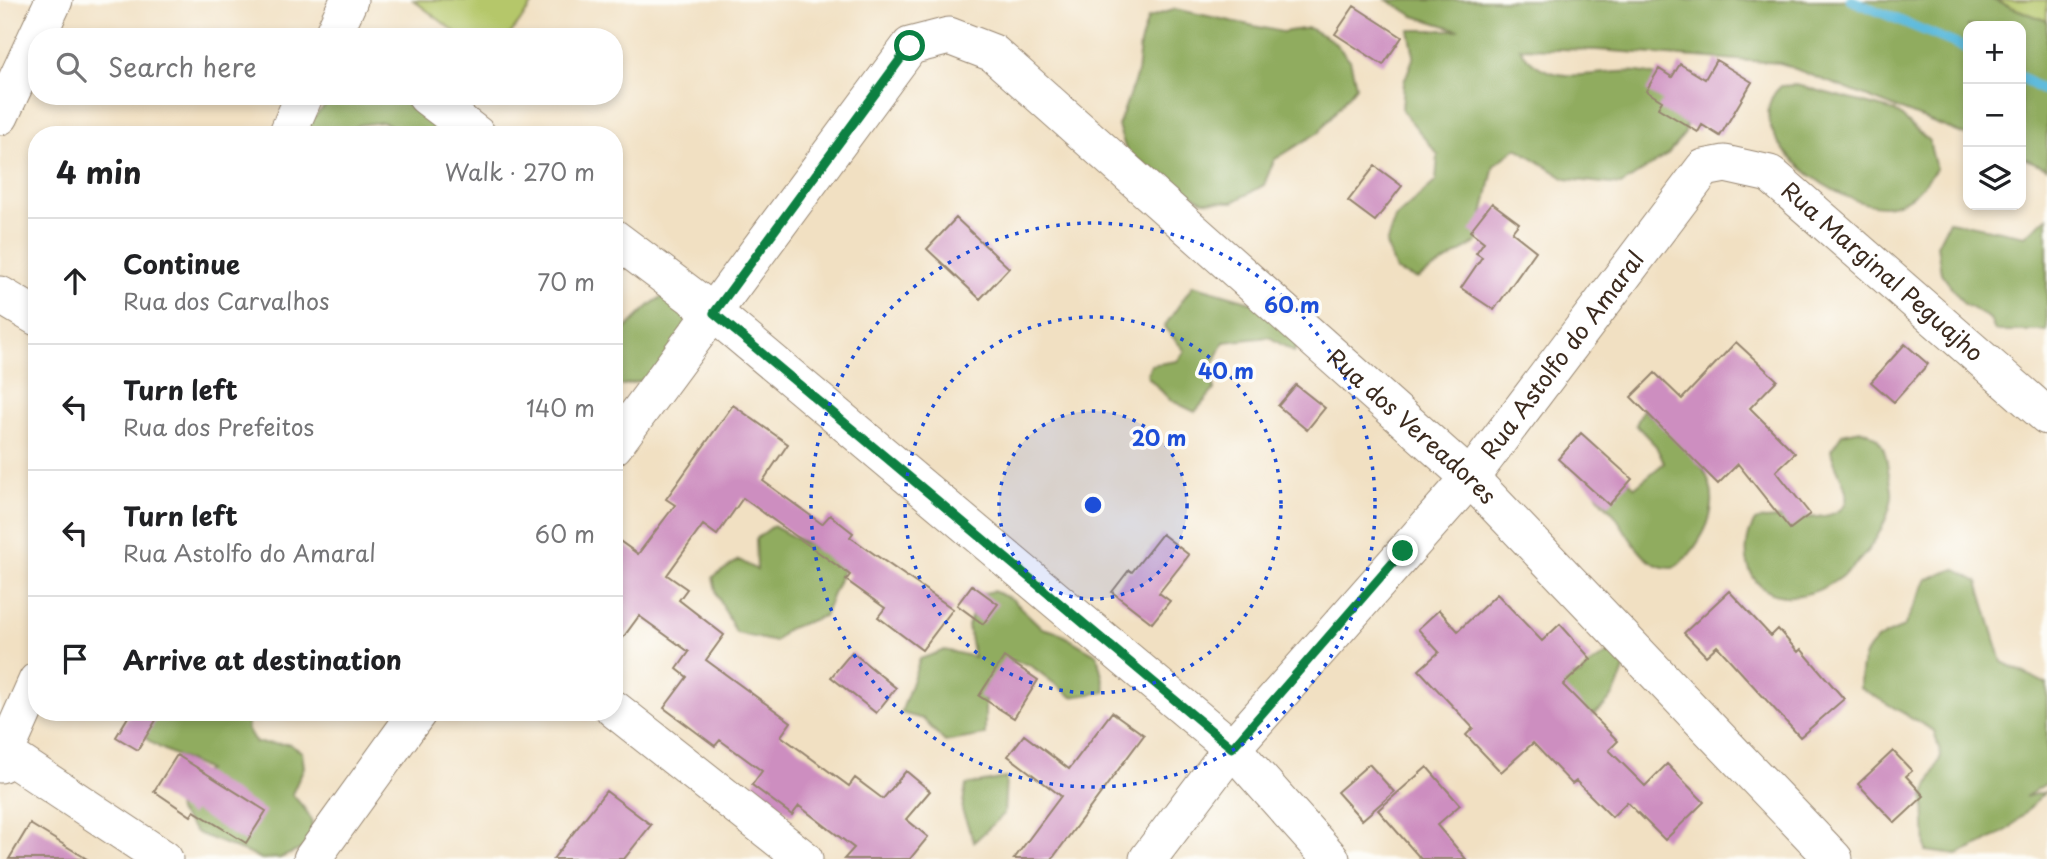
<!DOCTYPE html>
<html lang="en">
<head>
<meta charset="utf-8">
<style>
	:root { --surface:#fff; --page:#f2f2f2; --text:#202124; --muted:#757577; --line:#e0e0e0 }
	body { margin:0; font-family:"Playpen Sans",sans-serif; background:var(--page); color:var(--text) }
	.controls { position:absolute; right:21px; top:21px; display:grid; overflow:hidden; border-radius:14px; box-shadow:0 4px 10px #0003 }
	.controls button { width:63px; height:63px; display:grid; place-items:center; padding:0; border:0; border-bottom:2px solid var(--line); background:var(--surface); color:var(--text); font:35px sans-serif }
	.stop { position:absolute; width:21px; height:21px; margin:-16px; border:5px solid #0b8043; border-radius:50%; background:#fff }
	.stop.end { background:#0b8043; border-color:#fff; box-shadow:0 2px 7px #0008 }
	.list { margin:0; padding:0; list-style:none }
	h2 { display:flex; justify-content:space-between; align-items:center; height:91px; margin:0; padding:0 28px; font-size:30px }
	h2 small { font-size:23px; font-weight:400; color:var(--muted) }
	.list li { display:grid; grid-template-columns:46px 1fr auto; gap:21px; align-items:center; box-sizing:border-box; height:126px; padding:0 28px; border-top:2px solid var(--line) }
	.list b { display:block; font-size:26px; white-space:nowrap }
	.list p { margin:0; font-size:23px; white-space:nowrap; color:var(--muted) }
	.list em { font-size:23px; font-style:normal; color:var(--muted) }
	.icon { flex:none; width:38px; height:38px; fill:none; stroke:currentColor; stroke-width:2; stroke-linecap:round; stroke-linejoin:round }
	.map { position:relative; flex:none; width:2047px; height:859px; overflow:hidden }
	.search { position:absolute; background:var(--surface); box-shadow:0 4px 10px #0003; left:28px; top:28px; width:595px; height:77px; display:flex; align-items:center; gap:18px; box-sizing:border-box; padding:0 24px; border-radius:28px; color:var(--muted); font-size:26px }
	.panel { position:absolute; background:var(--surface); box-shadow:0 4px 10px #0003; left:28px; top:126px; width:595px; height:595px; border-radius:28px }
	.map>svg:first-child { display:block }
	.green { fill:#b5c76a; stroke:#787844; stroke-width:2 }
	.forest { fill:#90ac5e; stroke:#666b3e; stroke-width:2 }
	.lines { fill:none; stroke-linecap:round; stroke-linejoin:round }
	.stream { stroke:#5ebbdc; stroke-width:10 }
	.building { fill:#cd8ec0 }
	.street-casing { stroke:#968570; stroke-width:39 }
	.street { stroke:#fff; stroke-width:37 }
	.route { stroke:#0b8043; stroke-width:9 }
	.ring { fill:none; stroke:#1d4ed8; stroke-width:3.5; stroke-dasharray:3.5 7 }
	.labels { text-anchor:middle; stroke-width:7; stroke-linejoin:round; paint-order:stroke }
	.street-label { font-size:23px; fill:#3b2a1e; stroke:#fdfcf7 }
	.centre { fill:#1d4ed8; stroke:#fdfcf7; stroke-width:3.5 }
	.ring-label { font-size:21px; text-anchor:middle; font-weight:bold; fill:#1d4ed8; stroke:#fdfcf7; stroke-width:7; stroke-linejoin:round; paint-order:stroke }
</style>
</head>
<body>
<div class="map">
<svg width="2047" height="859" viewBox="0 0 2047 859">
	<rect width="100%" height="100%" fill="#fdfcf7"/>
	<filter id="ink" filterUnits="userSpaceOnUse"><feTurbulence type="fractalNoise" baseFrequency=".0143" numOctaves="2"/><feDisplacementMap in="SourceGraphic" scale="14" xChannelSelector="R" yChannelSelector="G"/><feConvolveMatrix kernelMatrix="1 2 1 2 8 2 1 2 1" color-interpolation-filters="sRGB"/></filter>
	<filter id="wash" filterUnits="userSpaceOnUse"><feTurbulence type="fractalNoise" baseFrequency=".00686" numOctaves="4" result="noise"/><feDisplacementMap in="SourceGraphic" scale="28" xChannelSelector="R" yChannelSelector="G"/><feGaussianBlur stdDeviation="1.57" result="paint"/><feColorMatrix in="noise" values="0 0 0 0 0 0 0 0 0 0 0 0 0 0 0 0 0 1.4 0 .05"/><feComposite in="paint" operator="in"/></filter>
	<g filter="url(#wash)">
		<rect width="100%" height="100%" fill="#f1e0c2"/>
		<path class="green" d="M413,0H536L508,37H462Z
			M1993,0H2047V21Z"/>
		<path class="forest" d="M1387,0H1993L2047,21V168L2021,157V26H1968V136L1780,63L1597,50L1520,48C1557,105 1628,49 1670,84C1677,89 1682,98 1688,105L1685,133L1667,155L1621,185L1566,179L1517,148L1494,165L1477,242L1417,279L1396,271L1386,244L1395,218L1436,181L1438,155L1402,110L1404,82L1414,56L1409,30H1459L1414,16Z
			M1175,9L1282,32L1309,28L1332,40L1350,60L1356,86L1319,132L1274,160L1264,185L1233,202L1203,201L1127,153L1118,126L1137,74L1140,44L1148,18Z
			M1796,85L1895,111L1929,141L1936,169C1924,185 1912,201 1891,205C1846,215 1730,132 1781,86Z
			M335,96H444L503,135H408L383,122L359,125L343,135H309L311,120Z
			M2047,217V331H1995L1990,319L1964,304L1941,273L1937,245L1949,221L2025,236Z
			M1193,285L1275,309L1302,336L1294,352L1269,337L1224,342L1213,365L1214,390L1195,412L1170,400L1147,376L1151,365L1177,361L1185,351L1164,327Z
			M669,294L692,317L654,378L614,387V339C634,324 646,302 669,294Z
			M1643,409C1680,443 1733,475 1704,532C1695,548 1688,559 1673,568C1643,570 1628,533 1614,514C1605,503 1596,498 1592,483L1626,478L1635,487L1664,463L1656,446L1636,425Z
			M1861,430C1882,435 1886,451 1888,470C1890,479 1893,488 1892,497C1885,542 1840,593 1793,596C1749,599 1736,552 1755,521C1770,512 1854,531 1846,492C1843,477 1833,465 1831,450L1842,434Z
			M773,526L845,565L824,616L787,629L775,642L736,633L717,595L713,577L739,560L757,570L756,539Z
			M1955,569L1978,582L2002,662L2047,684V783L2025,797L2045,792L2009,829L1982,844L1957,855L1926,851L1924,796L1941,756L1934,731L1860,688C1861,649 1868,641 1904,627L1927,579Z
			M993,591L1012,599L1042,628L1057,632L1097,655L1106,692L1072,697L1030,665L1012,661L985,687V735L945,742L923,719L901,713L920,659L945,650L974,657L968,626L979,594Z
			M1508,642L1563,677L1581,675L1588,666L1613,650L1626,663C1619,686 1613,703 1591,716Z
			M140,712H250L247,729L256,743L289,744L302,752L304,767L292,794C310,815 318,820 307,847L280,858L262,859L197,833L178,812L176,797L182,784L207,770C194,762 148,746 144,735C141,728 141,719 140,712Z
			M1006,778L1004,814L974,842L962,810L966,785Z"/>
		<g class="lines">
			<path class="stream" d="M1851,0L1968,49
				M2021,77L2047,93"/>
		</g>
		<g id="blocks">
			<path class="building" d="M1354,6L1402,37L1383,65L1335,34Z
				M1716,60L1752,82L1720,136L1702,125L1698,132L1658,108L1662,101L1646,91L1659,69L1672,77L1680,64L1705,79Z
				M1375,166L1402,186L1375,221L1348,201Z
				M1492,203L1519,223L1512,232L1536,251L1494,310L1461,288L1482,257L1476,253L1484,242L1470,231Z
				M956,218L1009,268L980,299L927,249Z
				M1736,342L1777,380L1750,408L1795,453L1776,471L1810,514L1790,529L1738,464L1718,484L1631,397L1655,373L1682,399Z
				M1905,344L1928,364L1894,402L1871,382Z
				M1296,385L1325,408L1307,430L1278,406Z
				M733,405L788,444L763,481L822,524L830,515L853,533L850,537L953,609L922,650L878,617L885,608L846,580L850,575L743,498L717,535L703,525L667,575L687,589L679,600L724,635L706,660L791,722L781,736L849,786L855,778L883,799L906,771L930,791L906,819L928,837L910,859H844L854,848L799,806L792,815L752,785L762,771L720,740L715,746L664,708L687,677L677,669L689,652L639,616L614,650V537L638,554L675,505L666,499Z
				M1581,433L1632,479L1609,505L1558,459Z
				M1162,534L1189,555L1159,593L1170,601L1152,623L1112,592L1129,570L1132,572Z
				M972,585L998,604L983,624L957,605Z
				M1729,591L1771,636L1778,629L1798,652L1801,649L1844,699L1800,737L1717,646L1706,656L1684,633Z
				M1497,594L1542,641L1560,624L1591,659L1563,685L1618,741L1609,750L1645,786L1667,764L1704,802L1665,840L1627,802L1612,817L1576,781L1572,784L1533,743L1501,772L1466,735L1473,728L1419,670L1439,652L1418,629L1439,610L1458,631Z
				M852,652L896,688L876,713L831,677Z
				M1004,657L1038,680L1014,718L979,696Z
				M131,712H161L138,750L116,737Z
				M1112,712L1144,735L1052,859H1014L1061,796L1008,756L1024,735L1069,769Z
				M1893,751L1912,771L1906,776L1924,796L1895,823L1858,784Z
				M177,755L266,811L246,843L194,811L191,816L154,791Z
				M1369,764L1394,792L1362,820L1337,792Z
				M1427,767L1460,805L1437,825L1466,859H1421L1378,810Z
				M606,791L651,825L624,859H553Z
				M30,824L87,859H9Z"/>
		</g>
	</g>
	<g filter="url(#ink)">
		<use href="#blocks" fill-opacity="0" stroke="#968570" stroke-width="2"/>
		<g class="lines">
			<g class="street-casing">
				<g id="street">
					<path d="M332,37L349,0"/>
					<path d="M426,96L477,135"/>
					<path d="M0,116L54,0"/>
					<path d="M287,135L304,96"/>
					<path d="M614,238L714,313L1232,748L1331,859"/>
					<path d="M0,295L37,317"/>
					<path id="s1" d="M614,446L910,46L949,36L993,53L1470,478L1834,859"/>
					<path d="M614,709L804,859"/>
					<path d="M0,750L164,859"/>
					<path d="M0,764L37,681"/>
					<path d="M312,859L418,712"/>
					<path id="s2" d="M1148,859L1232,748L1470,478L1704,168L1725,164L1770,174L2047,416"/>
				</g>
			</g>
			<use href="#street" class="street"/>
		</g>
	</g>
	<g class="lines" filter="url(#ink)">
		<path class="route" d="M910,46L714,313L1232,748L1403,551"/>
	</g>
	<circle cx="1093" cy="505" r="94" fill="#1d4ed8" fill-opacity=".12"/>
	<g class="ring">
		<circle cx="1093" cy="505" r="94"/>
		<circle cx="1093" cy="505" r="188"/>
		<circle cx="1093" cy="505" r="282"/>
	</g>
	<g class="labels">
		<g class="street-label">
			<text dy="8" stroke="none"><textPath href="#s2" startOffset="1104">Rua Marginal Peguajho</textPath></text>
			<text dy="8" stroke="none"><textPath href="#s2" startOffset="653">Rua Astolfo do Amaral</textPath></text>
			<text dy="8" stroke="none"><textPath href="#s1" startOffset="1146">Rua dos Vereadores</textPath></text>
		</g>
	</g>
	<circle cx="1093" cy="505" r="10" class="centre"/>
	<g class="ring-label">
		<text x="1292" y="313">60 m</text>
		<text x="1226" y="379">40 m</text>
		<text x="1159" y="446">20 m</text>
	</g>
</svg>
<div class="controls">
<button>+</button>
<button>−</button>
<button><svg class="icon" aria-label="layers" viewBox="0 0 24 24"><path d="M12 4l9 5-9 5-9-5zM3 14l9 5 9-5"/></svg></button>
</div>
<div class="stop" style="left:910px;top:46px"></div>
<div class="stop end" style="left:1403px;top:551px"></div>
<div class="search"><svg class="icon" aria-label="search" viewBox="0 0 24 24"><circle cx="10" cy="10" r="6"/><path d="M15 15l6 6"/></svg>Search here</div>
<section class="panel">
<h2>4 min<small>Walk · 270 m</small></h2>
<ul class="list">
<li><svg class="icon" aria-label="ahead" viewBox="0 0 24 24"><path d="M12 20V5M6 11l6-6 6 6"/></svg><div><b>Continue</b><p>Rua dos Carvalhos</p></div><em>70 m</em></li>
<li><svg class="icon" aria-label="left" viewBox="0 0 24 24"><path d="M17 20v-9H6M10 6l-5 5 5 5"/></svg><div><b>Turn left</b><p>Rua dos Prefeitos</p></div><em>140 m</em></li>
<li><svg class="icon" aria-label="left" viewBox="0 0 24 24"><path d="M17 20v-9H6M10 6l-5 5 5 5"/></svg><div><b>Turn left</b><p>Rua Astolfo do Amaral</p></div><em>60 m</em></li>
<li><svg class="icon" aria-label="arrive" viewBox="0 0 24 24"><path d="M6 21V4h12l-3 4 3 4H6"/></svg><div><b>Arrive at destination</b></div></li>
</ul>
</section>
</div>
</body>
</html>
